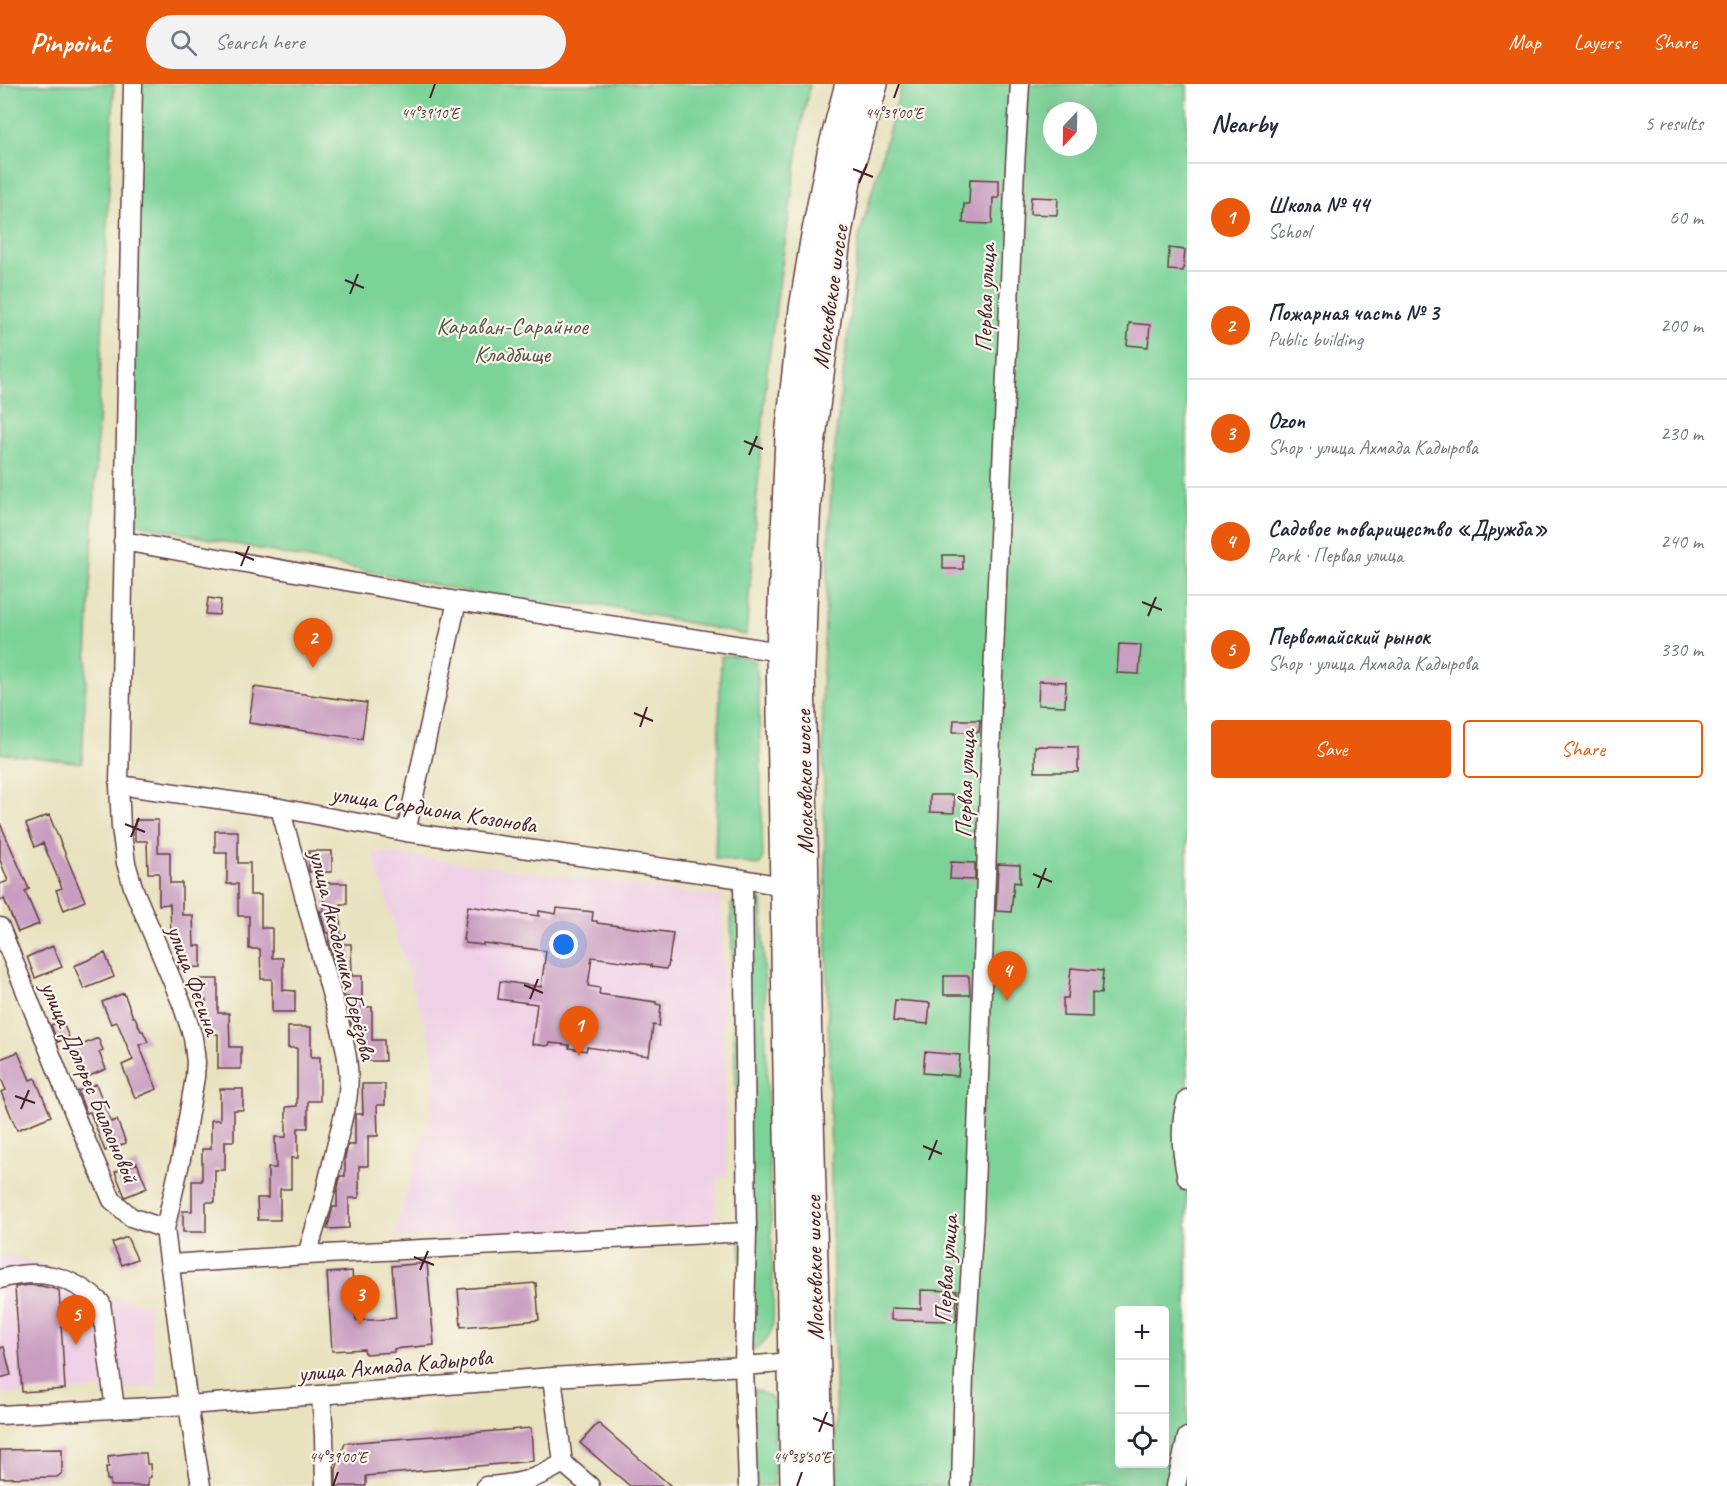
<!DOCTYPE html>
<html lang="en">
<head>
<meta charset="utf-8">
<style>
	:root { --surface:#fff; --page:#f2f2f3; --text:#1f2937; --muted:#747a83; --line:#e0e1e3; --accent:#ea580c }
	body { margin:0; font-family:Caveat,sans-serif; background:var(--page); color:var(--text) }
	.controls { position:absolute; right:18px; bottom:18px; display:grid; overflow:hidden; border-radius:6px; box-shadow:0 6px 24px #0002 }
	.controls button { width:54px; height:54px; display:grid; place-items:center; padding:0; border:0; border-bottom:2px solid var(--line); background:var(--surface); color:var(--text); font:30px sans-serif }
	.compass { position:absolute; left:1043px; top:18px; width:54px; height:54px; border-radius:50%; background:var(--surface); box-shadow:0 6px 24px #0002; rotate:202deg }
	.you { position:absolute; left:564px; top:861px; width:21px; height:21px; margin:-15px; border:4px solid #fff; border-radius:50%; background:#1a73e8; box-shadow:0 0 0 9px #1a73e833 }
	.badge { display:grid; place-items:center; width:39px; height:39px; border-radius:50%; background:var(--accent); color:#fff; font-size:20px; font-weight:700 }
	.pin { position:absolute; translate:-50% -50px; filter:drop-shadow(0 2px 3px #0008) }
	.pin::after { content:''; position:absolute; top:32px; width:21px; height:18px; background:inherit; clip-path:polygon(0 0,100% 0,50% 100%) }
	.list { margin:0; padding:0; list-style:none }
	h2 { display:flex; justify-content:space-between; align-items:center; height:78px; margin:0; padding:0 24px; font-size:26px }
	h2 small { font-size:20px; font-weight:400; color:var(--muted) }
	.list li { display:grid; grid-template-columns:39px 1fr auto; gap:18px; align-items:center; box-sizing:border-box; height:108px; padding:0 24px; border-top:2px solid var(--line) }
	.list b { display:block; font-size:22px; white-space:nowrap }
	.list p { margin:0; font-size:20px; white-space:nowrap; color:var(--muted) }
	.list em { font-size:20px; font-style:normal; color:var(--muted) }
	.actions { display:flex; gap:12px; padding:18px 24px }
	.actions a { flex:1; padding:14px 0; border:2px solid var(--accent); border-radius:6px; text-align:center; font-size:21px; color:var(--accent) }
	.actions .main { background:var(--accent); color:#fff }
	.icon { flex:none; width:33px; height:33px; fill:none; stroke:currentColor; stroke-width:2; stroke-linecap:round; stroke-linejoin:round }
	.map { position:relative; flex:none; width:1187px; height:1402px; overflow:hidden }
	header { display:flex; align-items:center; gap:36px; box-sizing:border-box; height:84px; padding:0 30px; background:var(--accent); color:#fff }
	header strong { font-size:28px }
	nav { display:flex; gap:33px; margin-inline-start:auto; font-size:21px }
	.search { width:420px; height:54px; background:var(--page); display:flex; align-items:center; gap:15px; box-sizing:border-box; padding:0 21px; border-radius:33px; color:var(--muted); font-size:22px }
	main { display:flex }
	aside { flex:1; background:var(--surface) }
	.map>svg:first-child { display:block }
	.built { fill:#efd0e6 }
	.green { fill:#7cd398; stroke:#637962; stroke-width:1.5; fill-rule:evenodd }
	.building { fill:#c99dc1 }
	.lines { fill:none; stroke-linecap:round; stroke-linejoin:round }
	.minor-casing { stroke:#623c41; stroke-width:21 }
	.highway-casing { stroke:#623c41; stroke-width:30 }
	.minor { stroke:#fff; stroke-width:18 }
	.highway { stroke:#fff; stroke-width:27 }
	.ticks { fill:none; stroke:#4a1f2b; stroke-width:2 }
	.labels { text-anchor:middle; stroke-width:4.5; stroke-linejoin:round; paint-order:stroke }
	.street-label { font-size:24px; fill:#4a1f2b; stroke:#fbf7ec }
	.park-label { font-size:24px; fill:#59554c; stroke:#fbf7ec }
	.ticks-label { font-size:15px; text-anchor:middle; fill:#4a1f2b; stroke:#fbf7ec; stroke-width:4.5; stroke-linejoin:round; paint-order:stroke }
</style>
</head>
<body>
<header>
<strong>Pinpoint</strong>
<div class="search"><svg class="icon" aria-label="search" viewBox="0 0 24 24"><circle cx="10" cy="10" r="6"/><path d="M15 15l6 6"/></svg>Search here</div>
<nav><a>Map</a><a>Layers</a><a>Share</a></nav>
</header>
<main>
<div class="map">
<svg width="1187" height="1402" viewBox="0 0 1187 1402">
	<rect width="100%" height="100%" fill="#fbf7ec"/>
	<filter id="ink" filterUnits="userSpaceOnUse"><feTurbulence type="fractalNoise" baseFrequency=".0167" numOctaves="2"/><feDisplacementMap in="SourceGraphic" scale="12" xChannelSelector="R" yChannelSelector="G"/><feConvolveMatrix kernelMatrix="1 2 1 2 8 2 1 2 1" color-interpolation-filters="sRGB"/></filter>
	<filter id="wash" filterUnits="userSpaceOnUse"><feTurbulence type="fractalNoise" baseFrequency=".008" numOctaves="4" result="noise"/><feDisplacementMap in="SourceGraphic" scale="24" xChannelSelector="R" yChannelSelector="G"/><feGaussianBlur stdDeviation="1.35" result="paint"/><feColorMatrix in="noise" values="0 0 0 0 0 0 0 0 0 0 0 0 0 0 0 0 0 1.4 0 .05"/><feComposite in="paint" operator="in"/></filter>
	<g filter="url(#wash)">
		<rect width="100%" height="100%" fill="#e8e2bf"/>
		<path class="built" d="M372,767L721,813L727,1092L717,1093L715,1138L393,1154L431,1028L435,987L430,957L422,929L413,905Z
			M0,1169L66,1188L94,1210L149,1220L157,1303L0,1310Z"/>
		<path class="green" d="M0,0H114L82,679L0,669Z
			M136,0H810L801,44L767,287L746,551L604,521L514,517L127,438Z
			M902,0H1187V1402H837L822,607L832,386L859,154ZM1052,27H1088V63H1052ZM1120,1226H1164V1380H1120Z
			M736,571L750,575L755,578L758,594L763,773L761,779L757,781L715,774L721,572Z
			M743,807L755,810L762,817L773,1213C773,1240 777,1249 754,1266L739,1256L743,1249L731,830V821Z
			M754,1305L769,1312L776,1321L774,1402H747Z"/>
		<g id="blocks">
			<path class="building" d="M970,95L999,96V114H993L992,140L963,139L964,120H969Z
				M1031,113L1058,114L1057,131L1030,130Z
				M1169,164L1185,166L1183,187L1168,186Z
				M1129,239L1150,241L1148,263L1127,261Z
				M943,471H963V485H943Z
				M208,514L221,516L219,531L206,530Z
				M1119,560L1141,561L1139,590L1117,589Z
				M1039,597L1066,598L1065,622L1038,621Z
				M254,603L367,619L362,655L249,639Z
				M954,636H980L979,648H953Z
				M1035,662L1078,663V688H1035Z
				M930,711H954V729L930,728Z
				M49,731L85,817L64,826L56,806L62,804L43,759L35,763L26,740Z
				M135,736H158V768H170V799H182V831H193L194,862H201V883L179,884L178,852H171L170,820L159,821V789H148L147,757H135Z
				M0,739L29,805L25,807L39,840L18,848L4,815L0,817V800L8,797L0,776Z
				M215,747H238V779H250V811H261V844H272V874H283V906L295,907V928H272V895H261L260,865H249V832H238V800H227V769H215Z
				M309,767H332V788H309Z
				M951,778L975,779V796L950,795Z
				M998,780L1020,781V799L1014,798L1011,828L996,827Z
				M324,799H347V820H340L341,860H351L352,892H362V923H372V956H384L385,977H362V944H352L350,933L349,913H344L339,895V881H335L329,858V849H326L320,827H324Z
				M468,822L539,832V827L556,830L557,824L593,828L592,837H597V839L673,849L668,883H667L666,885L651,883V881L592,873L588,902L600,904L599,910L656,918V920L661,921L659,942L653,941L649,972L587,963L586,967L575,965L569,964V961L550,959L549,961L546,962L532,960L537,920L498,915L500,897L541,903L546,867L483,859V861L465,859V856H463Z
				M53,862L62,883L35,894L27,873Z
				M105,869L114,893L84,905L74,882Z
				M1071,884L1103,887L1101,910L1092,909V933L1063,932V914H1068Z
				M944,892H969L970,911H944Z
				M195,895H218V929H229L230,963H241V985H218V950H207L206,916H195Z
				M124,909L133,933H135L141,947H143L148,958L139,961L157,1005L135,1014L122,981L133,976L117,938L111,940L102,918Z
				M895,916L930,919L928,940L893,937Z
				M62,937L69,953L58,958L51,941Z
				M288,943H311V973H320V1017H308V1044H298V1074H291V1105H280V1136H258L257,1114H268V1084H276L275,1053H286V1023L297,1022V964H288Z
				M98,954L103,966L99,968L106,985L87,993L75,964Z
				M18,968L30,996L35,994L51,1032L17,1046L1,1008L6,1006L0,992V975Z
				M925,968L960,971L958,992L923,989Z
				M96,1000L111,1038L117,1036L126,1059L105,1067L90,1028L86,1029L78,1007Z
				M362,1000H385V1021H377L378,1052H368V1082H359V1114H349V1144L327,1145L333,1123H337V1109L340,1092H345V1073L348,1061H355V1030H363Z
				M220,1005H243V1026H234V1057H225V1086H215V1118H206V1148H183V1127H192V1097H202V1065H211V1036H220Z
				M137,1079L147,1104L125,1113L115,1088Z
				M127,1153L137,1175L122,1181L112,1159Z
				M427,1179L434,1261L394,1265V1268L365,1270L364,1265L332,1267L327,1189L352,1187L356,1236H378L396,1234L392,1182Z
				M536,1199L539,1236L461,1243L458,1205Z
				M29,1201L41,1202L59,1206L65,1305L22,1308L15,1203Z
				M921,1206L957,1207L956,1237L891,1236V1224L921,1225Z
				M4,1263L11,1291L0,1294V1264Z
				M598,1339L671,1402H630L580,1359Z
				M531,1344L533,1377L366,1392V1402H336V1385L345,1359Z
				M62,1365V1389L57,1393L0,1394V1366Z
				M132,1369H146L147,1380H150L151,1393L148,1394V1402H110V1396H107L106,1383H109L108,1372Z"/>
		</g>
	</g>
	<g filter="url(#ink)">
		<use href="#blocks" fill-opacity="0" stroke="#623c41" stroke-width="1.5"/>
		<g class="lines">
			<g class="minor-casing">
				<path id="minor" d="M133,0L119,701L121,743L126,779L134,806L182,920L193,953L196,978L195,993L182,1070L165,1145L188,1321L201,1402
					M123,457L457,517L780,568
					M119,701L280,724L406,748L743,795L783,802
					M280,724L337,930C345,959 352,987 347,1017L322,1121L307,1171
					M406,748L457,517
					M743,795L747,1148L744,1282L748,1402
					M0,843L77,1036L112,1116L131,1133L165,1145
					M1187,1015C1179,1040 1181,1068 1187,1094
					M170,1180L307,1171L747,1148
					M0,1195C41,1184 70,1191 101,1219L115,1325
					M552,1293L563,1379L590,1402
					M321,1311L324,1351L325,1402
					M0,1331L188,1321L552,1293L744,1282L793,1278
					M486,1402C519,1400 535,1396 563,1379
					M961,1402L964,1290L974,1134L993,592L1015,82L1020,0
					M1176,1402L1187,1353"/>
			</g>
			<g class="highway-casing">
				<path id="highway" d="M794,1402L780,568L789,353L803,225L814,157L831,69L849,0
					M820,1402L807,923L801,585L806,436L810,370L837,155L848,92L874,0"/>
			</g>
			<use href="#minor" class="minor"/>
			<use href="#highway" class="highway"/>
		</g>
	</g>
	<path class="ticks" d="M430,14L435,0M894,14L899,0M853,85L873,93M859,99L867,80M345,196L364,204M350,210L358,190M744,357L763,365M749,371L757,352M235,468L254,476M241,482L249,462M1142,518L1162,526M1148,532L1156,513M634,629L653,637M640,643L647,623M125,740L145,748M131,753L139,734M1033,790L1052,798M1038,804L1046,784M524,901L543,909M530,915L538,895M15,1012L35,1019M21,1025L29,1006M923,1062L942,1070M929,1076L937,1056M414,1173L434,1181M420,1186L428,1167M813,1334L833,1342M819,1348L827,1328M333,1402L338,1388M797,1402L802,1388"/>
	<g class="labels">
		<g class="street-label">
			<text transform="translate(830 213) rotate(-82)" y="8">Московское шоссе</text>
			<text transform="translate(985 214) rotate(-88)" y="8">Первая улица</text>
			<text transform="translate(804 698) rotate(-91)" y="8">Московское шоссе</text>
			<text transform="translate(965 700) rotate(-88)" y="8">Первая улица</text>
			<text transform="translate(434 725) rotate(9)" y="8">улица Сардиона Козонова</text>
			<text transform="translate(343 871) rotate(76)" y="8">улица Академика Берёзова</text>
			<text transform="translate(194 896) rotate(70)" y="8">улица Фесина</text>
			<text transform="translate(90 998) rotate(67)" y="8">улица Долорес Билаоновой</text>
			<text transform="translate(814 1184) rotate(-91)" y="8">Московское шоссе</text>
			<text transform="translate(946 1185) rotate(-86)" y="8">Первая улица</text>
			<text transform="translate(395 1281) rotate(-5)" y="8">улица Ахмада Кадырова</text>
		</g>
		<g class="park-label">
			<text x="512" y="250">Караван-Сарайное<tspan x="512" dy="28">Кладбище</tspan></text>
		</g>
	</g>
	<g class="ticks-label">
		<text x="430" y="34">44°39'10"E</text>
		<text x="894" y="34">44°39'00"E</text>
		<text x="338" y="1378">44°39'00"E</text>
		<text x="802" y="1378">44°38'50"E</text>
	</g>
</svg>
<div class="controls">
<button>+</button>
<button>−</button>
<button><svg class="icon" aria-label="locate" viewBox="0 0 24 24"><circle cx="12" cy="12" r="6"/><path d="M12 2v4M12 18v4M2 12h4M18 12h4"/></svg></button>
</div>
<svg class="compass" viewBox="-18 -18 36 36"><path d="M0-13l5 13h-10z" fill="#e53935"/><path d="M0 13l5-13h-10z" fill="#747a83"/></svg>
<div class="you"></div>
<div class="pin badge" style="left:579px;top:972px">1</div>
<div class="pin badge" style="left:313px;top:584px">2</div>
<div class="pin badge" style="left:360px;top:1241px">3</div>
<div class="pin badge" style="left:1007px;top:917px">4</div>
<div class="pin badge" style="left:76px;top:1261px">5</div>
</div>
<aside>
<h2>Nearby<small>5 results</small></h2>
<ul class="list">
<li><span class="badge">1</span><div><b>Школа № 44</b><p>School</p></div><em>60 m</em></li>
<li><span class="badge">2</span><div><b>Пожарная часть № 3</b><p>Public building</p></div><em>200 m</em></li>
<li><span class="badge">3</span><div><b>Ozon</b><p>Shop · улица Ахмада Кадырова</p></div><em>230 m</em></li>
<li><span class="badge">4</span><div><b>Садовое товарищество «Дружба»</b><p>Park · Первая улица</p></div><em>240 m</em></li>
<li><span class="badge">5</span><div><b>Первомайский рынок</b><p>Shop · улица Ахмада Кадырова</p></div><em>330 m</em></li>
</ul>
<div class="actions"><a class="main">Save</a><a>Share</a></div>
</aside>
</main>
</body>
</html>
